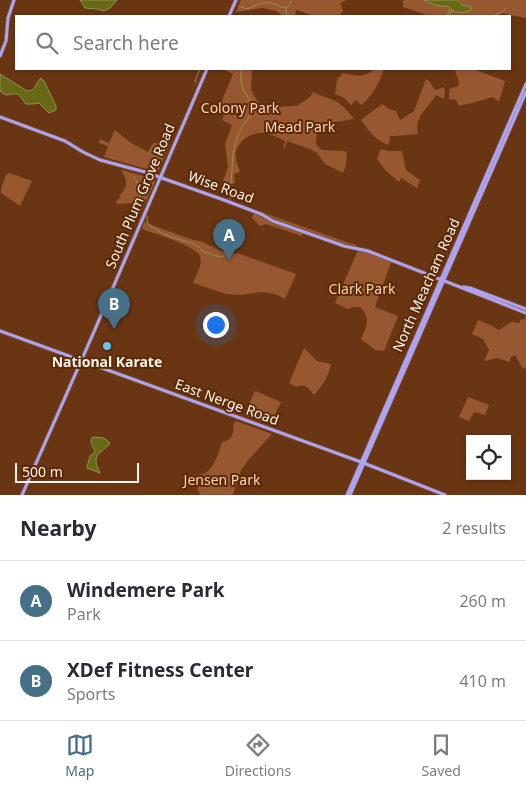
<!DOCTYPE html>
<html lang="en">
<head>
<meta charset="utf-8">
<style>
	:root { --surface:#fff; --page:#f2f2f3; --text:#2b2b33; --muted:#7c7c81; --line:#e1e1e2; --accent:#467088 }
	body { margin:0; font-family:"Noto Sans",sans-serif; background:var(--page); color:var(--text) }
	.controls { position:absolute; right:15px; bottom:15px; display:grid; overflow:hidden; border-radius:0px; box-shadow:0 1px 4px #0004 }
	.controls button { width:45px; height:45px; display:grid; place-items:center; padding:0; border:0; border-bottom:1px solid var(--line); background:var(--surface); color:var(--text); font:25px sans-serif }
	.scale { position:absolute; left:15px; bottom:12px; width:124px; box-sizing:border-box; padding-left:5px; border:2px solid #fbf3ee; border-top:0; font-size:14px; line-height:18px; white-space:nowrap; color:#fbf3ee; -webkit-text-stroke:4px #5d2a05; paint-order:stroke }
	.you { position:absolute; left:215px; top:324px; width:18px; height:18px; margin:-12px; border:4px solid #fff; border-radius:50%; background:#1a73e8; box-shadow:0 0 0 8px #1a73e833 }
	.badge { display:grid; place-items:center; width:32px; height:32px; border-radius:50%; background:var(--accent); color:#fff; font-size:16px; font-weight:700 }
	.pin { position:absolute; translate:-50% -41px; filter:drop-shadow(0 1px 2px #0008) }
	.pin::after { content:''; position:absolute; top:26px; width:18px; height:15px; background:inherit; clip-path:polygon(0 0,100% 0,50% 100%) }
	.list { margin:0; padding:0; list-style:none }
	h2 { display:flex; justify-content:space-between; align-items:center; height:65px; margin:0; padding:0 20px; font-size:21px }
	h2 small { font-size:16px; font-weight:400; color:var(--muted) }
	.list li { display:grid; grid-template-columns:32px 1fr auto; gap:15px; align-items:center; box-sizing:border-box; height:80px; padding:0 20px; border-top:1px solid var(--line) }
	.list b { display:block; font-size:19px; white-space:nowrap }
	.list p { margin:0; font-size:16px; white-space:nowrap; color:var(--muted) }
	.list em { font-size:16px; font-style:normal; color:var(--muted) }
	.icon { flex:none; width:28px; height:28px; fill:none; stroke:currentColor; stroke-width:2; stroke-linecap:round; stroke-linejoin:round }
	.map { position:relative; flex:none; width:526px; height:495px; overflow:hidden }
	.search { position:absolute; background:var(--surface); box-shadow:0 1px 4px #0004; left:15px; right:15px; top:15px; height:55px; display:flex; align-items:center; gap:12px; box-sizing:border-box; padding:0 18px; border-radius:0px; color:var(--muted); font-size:19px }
	.sheet { height:225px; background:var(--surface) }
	nav { display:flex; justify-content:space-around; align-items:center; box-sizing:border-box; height:70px; border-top:1px solid var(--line); background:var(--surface); font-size:14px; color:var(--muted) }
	nav a { display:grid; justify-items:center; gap:2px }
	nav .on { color:var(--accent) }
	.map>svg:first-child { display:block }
	.green { fill:#975831 }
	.water { fill:#686914; stroke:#949255 }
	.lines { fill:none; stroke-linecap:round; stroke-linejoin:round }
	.stream { stroke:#949255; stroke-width:1 }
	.secondary-casing { stroke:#7d5031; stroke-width:4.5 }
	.secondary { stroke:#aea3f1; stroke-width:3 }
	.poi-dot { fill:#67c4ef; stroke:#5d2a05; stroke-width:2 }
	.labels { text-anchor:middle; stroke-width:4; stroke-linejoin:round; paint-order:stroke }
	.park-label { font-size:14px; fill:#fbd3be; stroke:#5d2a05 }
	.street-label { font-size:14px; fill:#fbf3ee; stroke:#5d2a05 }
	.poi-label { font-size:14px; font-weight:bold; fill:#fbf3ee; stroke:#5d2a05 }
</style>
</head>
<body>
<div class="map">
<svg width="526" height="495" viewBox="0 0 526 495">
	<rect width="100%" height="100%" fill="#693512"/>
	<path class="green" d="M241,0H347L340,3L343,10L340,16H314L296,10L295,16H283L276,11L262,8L236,12Z
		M403,0H526V18L501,13L499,16H430L403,7Z
		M226,69H252L251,90L257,100L262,105L269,107L297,106L310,97L313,92C335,102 338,98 354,119L324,124L319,127L317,132L316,142L318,147L322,150L343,151L347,152L346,165L343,173L325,164L317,153L310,149L287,141L285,148H283L285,141C278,138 270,133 262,133C248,132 233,145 236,160C237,164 239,168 240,172L234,174L235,183L229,185L222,184L228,167L225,144L232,125L222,120L224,115L218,110L233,74L225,70Z
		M373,69H384C379,83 373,96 361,105L356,100L351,105L344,98L335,94L337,80L343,73C353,75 366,79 373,69Z
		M456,69H473L505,81L499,102L493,97L472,103L459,106L456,100L449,99V89L458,86L459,82L455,71Z
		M426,79L429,81L435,90L444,87L445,92L444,99L436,95C428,108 414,117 418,134L397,136H390L389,145C376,141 369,131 361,120L382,104L389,109L396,111L400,120L414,111Z
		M115,130L131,143L148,152L153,143H158L162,141L170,144L158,172L104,157L108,146L99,143L100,139L109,143Z
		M381,149L389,151H402L406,170L420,180L417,188L401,178L399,182L386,171L377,159Z
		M121,170L155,179V182L139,216L137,210V207L131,203L119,204L116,203L117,200L121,197L119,196C129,186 127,180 121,170Z
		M9,173L32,181L20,206L1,193V189L6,175Z
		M256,210L349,243L357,245L356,246L340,243L277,220Z
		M254,213L272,222L301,232L302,233V236L266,224L260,226L252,218Z
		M144,222L168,231L193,240L200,241L222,251L237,254V253L296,274L285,299L275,294L262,292L240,295L226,294L193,283C196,275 203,264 200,256C196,246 153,233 142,229Z
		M359,248L392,260L375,307L398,316L384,351L375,350L361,339C366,326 372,319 360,307H353L348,309L335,303Z
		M526,315V367L523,369L515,355L511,357L509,362L498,358L484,361L489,350L483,339L472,334L478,320L492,326L499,330L511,322L519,323L521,319L524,320Z
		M304,348L317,361L331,364C328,377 323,385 314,395C308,388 306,383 297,387L289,383Z
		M255,391L281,402L270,425L244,415Z
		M468,397L489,405L485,415L474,412L469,421L459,417Z
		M236,421L272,434L250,458L241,470L233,495H200L194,479H188L183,480L182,476C188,475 197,476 203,474C214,470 219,452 222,442C231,441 235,433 233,424Z"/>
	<path class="water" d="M80,0H117L110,8L104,11L97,9L85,8Z
		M424,0H457L462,5L471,7V10C466,13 458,13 452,11V9L449,16H447L450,9L448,6C438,7 432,4 424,0Z
		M0,74L27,91C38,90 34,84 41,78L44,81L56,106V110L49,113L39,103L34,104H26C24,102 20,95 17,94C9,92 9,99 0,91Z
		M93,437L104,438L110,443C106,450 95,452 96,462C96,465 99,470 100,473L87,468V467L90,456L95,452C94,447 88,442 93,437Z"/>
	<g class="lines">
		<path class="stream" d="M239,6L247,9C257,5 265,0 275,4C280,6 281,8 286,8
			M287,16L286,8L290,4L291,1
			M492,16L501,13L506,8
			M241,69V82L243,89L252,104L251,115L242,126
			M196,83L195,81L200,69
			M133,176C141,184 140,197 139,208
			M231,183C233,162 231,146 242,127
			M230,199V189
			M147,216V222C155,233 177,239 189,242C192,243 198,246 200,248C201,249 201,250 202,251C204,251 215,256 217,256C220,257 220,257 224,256"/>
		<g class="secondary-casing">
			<path id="secondary" d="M229,16L236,0
				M0,56L6,41L8,18L14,0
				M0,117L65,141L83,152L100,160L145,172L224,200L261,214L273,221L330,241L344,246L368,251L526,313
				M463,287L470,288L526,309
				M0,331L361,462L445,495
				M22,495L93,334L207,69
				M347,495L526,84
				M350,495L526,92"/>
		</g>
		<use href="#secondary" class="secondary"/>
	</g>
	<circle class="poi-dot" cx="107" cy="346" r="5"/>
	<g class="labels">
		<g class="park-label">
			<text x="240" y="113">Colony Park</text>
			<text x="300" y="132">Mead Park</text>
			<text x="362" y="294">Clark Park</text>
			<text x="222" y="485">Jensen Park</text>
		</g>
		<g class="street-label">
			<text transform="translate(221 187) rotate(20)" y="5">Wise Road</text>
			<text transform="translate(140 196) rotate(-67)" y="5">South Plum Grove Road</text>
			<text transform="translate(426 285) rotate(-66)" y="5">North Meacham Road</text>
			<text transform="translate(227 402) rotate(20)" y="5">East Nerge Road</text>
		</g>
		<g class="poi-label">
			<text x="107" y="367">National Karate</text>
		</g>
	</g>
</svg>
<div class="controls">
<button><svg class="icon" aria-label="locate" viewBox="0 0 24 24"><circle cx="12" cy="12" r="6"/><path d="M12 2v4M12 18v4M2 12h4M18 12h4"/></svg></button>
</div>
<div class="scale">500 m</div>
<div class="you"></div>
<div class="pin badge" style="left:229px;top:260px">A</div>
<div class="pin badge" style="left:114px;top:329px">B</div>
<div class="search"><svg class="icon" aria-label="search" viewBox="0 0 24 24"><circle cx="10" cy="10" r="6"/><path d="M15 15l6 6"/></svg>Search here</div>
</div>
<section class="sheet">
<h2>Nearby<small>2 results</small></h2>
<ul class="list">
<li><span class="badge">A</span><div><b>Windemere Park</b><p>Park</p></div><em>260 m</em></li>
<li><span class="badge">B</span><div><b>XDef Fitness Center</b><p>Sports</p></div><em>410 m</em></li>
</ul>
</section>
<nav>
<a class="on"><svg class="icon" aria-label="map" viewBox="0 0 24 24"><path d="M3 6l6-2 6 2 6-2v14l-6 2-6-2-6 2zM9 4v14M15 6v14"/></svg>Map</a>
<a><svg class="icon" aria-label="directions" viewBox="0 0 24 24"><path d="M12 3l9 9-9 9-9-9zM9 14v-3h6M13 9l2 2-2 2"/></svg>Directions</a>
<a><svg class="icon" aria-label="saved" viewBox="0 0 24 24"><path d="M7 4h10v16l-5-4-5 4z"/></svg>Saved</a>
</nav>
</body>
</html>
